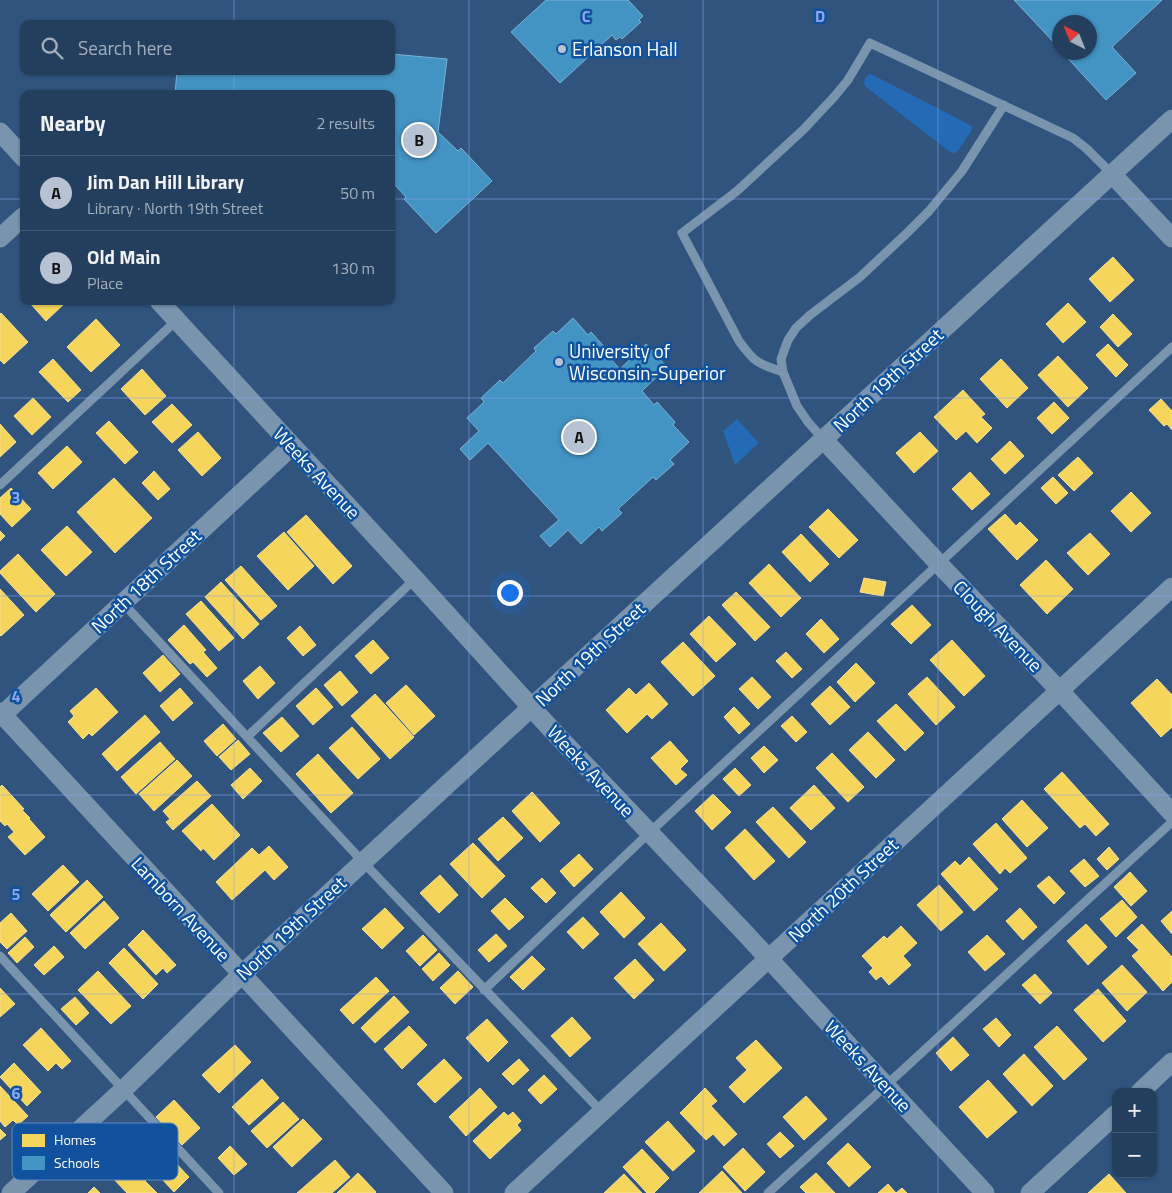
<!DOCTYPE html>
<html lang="en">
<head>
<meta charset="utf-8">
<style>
	:root { --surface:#243f5e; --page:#304a67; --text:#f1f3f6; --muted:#a3afbc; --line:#415873; --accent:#b7c3d2 }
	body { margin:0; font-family:"Titillium Web",sans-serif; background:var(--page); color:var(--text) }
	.controls { position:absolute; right:15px; bottom:15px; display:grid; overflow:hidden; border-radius:10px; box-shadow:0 1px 4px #0004 }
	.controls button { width:45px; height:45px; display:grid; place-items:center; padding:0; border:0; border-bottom:1px solid var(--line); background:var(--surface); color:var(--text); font:25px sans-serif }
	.compass { position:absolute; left:1052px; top:15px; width:45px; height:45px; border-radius:50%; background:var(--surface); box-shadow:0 1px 4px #0004; rotate:317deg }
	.you { position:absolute; left:509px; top:592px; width:18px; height:18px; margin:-12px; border:4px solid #fff; border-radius:50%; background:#1a73e8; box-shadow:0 0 0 8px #1a73e833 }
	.badge { display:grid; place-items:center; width:32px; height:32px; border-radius:50%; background:var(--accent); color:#111; font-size:16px; font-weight:700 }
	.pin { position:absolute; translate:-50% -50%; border:2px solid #fff; box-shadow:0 1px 5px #0006 }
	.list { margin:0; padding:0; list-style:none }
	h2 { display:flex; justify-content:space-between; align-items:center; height:65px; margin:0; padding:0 20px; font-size:21px }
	h2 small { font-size:16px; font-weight:400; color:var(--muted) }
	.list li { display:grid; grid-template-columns:32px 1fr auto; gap:15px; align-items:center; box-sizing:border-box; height:75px; padding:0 20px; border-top:1px solid var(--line) }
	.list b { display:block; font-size:19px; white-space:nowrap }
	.list p { margin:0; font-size:16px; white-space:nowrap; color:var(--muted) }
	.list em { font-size:16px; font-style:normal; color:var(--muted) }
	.icon { flex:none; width:28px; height:28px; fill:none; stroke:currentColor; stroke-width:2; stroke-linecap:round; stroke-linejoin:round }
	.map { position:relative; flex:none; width:1172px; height:1193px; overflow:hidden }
	.search { position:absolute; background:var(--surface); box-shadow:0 1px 4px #0004; left:20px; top:20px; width:375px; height:55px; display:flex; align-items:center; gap:12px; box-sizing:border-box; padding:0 18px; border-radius:10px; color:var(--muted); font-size:19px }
	.panel { position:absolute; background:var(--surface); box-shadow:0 1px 4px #0004; left:20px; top:90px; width:375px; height:215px; border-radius:10px }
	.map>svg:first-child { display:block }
	.green { fill:#256ab4 }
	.homes { fill:#f6d55c; stroke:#f9e28d }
	.schools { fill:#4393c3; stroke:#7bb3d5 }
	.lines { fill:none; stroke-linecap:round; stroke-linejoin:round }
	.service { stroke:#7b94ae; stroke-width:9 }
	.minor { stroke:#7b94ae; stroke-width:19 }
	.grid { fill:none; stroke:#8ea6ec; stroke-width:1; stroke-opacity:0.55 }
	.poi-dot { fill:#b7c3d2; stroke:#10529e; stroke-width:2 }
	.labels { text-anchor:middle; stroke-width:5; stroke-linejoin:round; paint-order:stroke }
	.poi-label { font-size:19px; fill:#fff; stroke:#10529e; text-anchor:start }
	.street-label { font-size:19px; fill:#fff; stroke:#10529e }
	.key { fill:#10529e; stroke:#5886bb; stroke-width:1 }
	.key-label { font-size:14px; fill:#fff }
	.grid-label { font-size:16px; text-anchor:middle; font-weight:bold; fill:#8ea6ec; stroke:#10529e; stroke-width:5; stroke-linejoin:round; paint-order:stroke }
</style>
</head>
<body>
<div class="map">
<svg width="1172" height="1193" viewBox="0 0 1172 1193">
	<rect width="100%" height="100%" fill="#30547e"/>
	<path class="green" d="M870,74L873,75L972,126V130L957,152L954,153L950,152L866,87C862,83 865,76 870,74Z
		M737,419L759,443L735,465L723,431Z"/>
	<path class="homes" d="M1113,257L1134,280L1110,302L1089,279Z
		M30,301H67L46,321L29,302Z
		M1068,303L1086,322L1063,343L1046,324Z
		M1,313L28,342L4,364L0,360V314Z
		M1113,314L1132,334L1118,347L1100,327Z
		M96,319L120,345L91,372L67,347Z
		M1108,344L1128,365L1116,377L1096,355Z
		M1058,356L1088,388L1068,407L1038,375Z
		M53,359L81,390L68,402L39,372Z
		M1001,359L1028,388L1007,408L980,379Z
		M142,369L166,396L145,415L121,389Z
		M963,390L985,414L981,417L992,428L977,443L966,431L956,440L934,417Z
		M33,398L51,417L32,435L14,416Z
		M1161,399L1172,411V430L1167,424L1164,426L1149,410Z
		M1054,402L1069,418L1052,434L1037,418Z
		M172,404L192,425L172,443L152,422Z
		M109,421L138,452L125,464L96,433Z
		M0,424L16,442L0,457Z
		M198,432L221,458L202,476L178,450Z
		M920,432L938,451L914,473L896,453Z
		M1010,441L1024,456L1005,474L991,459Z
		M67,446L82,462L53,489L38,473Z
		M1078,457L1093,473L1074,491L1058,475Z
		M154,471L170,489L158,500L142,483Z
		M970,472L990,494L972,510L952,489Z
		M1053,477L1068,493L1056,504L1041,488Z
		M114,478L152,518L115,553L77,512Z
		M11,488L31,509L12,527L0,514V498Z
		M1131,492L1151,513L1131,532L1111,511Z
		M828,509L858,540L839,558L809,527Z
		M1005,514L1016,526L1020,522L1038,540L1017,560L988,529Z
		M306,515L352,566L333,584L287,532Z
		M67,526L92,552L66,576L41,550Z
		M0,531L5,536L0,541Z
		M284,532L314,566L288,590L257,556Z
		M1090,533L1110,554L1088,575L1067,553Z
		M801,534L829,564L810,582L782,552Z
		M18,554L55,594L36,612L0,573V571Z
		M1046,560L1073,589L1047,614L1020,585Z
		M769,564L801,598L781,617L749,583Z
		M241,566L277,606L261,620L225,580Z
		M864,578L886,582L883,596L860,592Z
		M221,582L259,624L243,639L205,597Z
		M0,589L24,615L1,636L0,635Z
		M736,592L770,627L755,641L722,605Z
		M201,601L234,638L219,651L186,614Z
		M912,605L931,625L911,644L891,624Z
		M709,616L736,644L716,662L690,634Z
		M821,619L839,639L824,653L806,634Z
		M184,625L206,650L203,652L217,668L207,677L193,662L190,664L168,640Z
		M300,626L316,645L303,656L287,638Z
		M373,640L389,658L371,674L355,656Z
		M952,640L985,676L964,696L930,660Z
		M683,642L715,676L693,696L661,662Z
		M786,652L802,669L792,678L776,661Z
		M163,655L180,674L160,692L143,673Z
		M856,663L875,683L855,702L837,682Z
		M260,666L275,683L258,699L243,681Z
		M340,671L358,692L342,706L324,685Z
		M752,677L771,697L758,709L739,689Z
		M927,677L955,707L936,725L908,694Z
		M1157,679L1172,695V727L1161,737L1131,703Z
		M649,683L668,704L652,719L647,714L627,733L606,710L629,688L636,695Z
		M406,685L435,716L414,735L386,703Z
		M830,686L850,707L830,725L811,704Z
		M96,688L118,712L92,736L89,733L83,739L68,722L74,716L70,711Z
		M180,688L193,703L173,721L160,706Z
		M316,688L333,707L313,725L296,706Z
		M375,694L414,737L390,759L351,716Z
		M896,704L924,733L905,751L877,721Z
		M734,707L750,724L739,734L724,717Z
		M145,715L160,732L117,771L102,754Z
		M792,716L807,732L796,742L781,726Z
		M282,717L299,736L281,752L263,733Z
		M223,724L236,739L217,756L204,741Z
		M352,727L380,759L358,779L329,748Z
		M868,732L895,760L876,778L849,750Z
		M238,740L250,754L231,770L219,757Z
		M670,741L688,761L680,769L687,775L676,785L651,758Z
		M160,742L175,759L136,794L121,777Z
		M764,746L778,760L764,773L751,758Z
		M832,753L864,787L848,802L816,768Z
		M318,754L353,793L331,813L296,774Z
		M177,760L192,776L154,811L139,794Z
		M250,768L262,781L243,799L231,785Z
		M735,768L751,785L739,796L723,779Z
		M1062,772L1109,824L1096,836L1085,824L1080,828L1044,789Z
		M197,781L211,796L173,830L166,822L170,819L163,811Z
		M2,785L24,809L22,810L30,818L29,819L45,837L25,855L8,837L14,832L7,824L5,826L0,821V787Z
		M814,785L835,808L811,830L790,808Z
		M532,792L560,823L540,842L512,811Z
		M713,794L731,812L712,830L695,811Z
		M1022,800L1048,828L1027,847L1002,819Z
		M212,804L240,835L214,860L203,848L201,851L182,831Z
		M773,807L806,842L789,858L756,822Z
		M503,817L523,838L498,861L478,839Z
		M996,823L1027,858L1010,873L1005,868L1000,874L973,844Z
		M745,829L775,861L754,880L725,848Z
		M473,843L505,876L482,898L450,864Z
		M269,846L288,867L274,880L265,870L232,900L216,882L252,848L259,855Z
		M1109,847L1119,859L1107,870L1097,859Z
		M579,854L593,869L574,887L560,871Z
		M969,857L998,889L974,911L941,874L955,861L960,866Z
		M1084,859L1099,876L1085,887L1070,871Z
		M63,865L79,882L48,911L32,894Z
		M1130,872L1147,891L1131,906L1114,887Z
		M440,875L458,895L439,913L420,893Z
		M1049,876L1065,893L1054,904L1037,886Z
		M542,878L556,893L546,903L531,888Z
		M87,880L103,897L66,932L50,915Z
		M939,885L963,912L941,931L917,905Z
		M621,892L645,918L624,938L600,912Z
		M505,898L524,917L509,930L491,911Z
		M1122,900L1137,917L1116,937L1100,919Z
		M104,901L119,918L85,949L70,933Z
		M385,908L404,928L382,949L362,929Z
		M1020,908L1037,927L1023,940L1006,921Z
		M1172,911V934L1161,921Z
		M11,913L27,931L7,949L0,942V923Z
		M583,917L599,934L583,949L567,932Z
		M661,923L686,950L664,971L638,944Z
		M1086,924L1107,947L1088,965L1067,941Z
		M1142,924L1172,957V982L1163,991L1132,956L1139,950L1127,938Z
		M901,926L917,943L903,956L911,965L889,985L881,976L876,980L869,972L873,968L862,956L884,936L887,939Z
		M143,930L176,965L167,973L163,968L156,975L128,945Z
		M496,934L507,946L489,962L478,950Z
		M423,935L437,950L420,966L406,951Z
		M987,935L1005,954L985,971L968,952Z
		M25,937L34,947L17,963L8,953Z
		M54,946L64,957L44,975L34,965Z
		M124,948L158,984L143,999L109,963Z
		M439,953L450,965L433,981L422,969Z
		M532,956L545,969L523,990L510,977Z
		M635,959L654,980L634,999L614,978Z
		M1122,965L1147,992L1127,1011L1102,983Z
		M98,971L131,1006L111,1024L78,990Z
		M458,971L473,987L455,1004L440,988Z
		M1035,974L1052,993L1040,1004L1022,985Z
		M376,977L389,991L353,1024L340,1010Z
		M0,988L15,1004L0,1017Z
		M1098,989L1126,1021L1103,1042L1074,1010Z
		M394,996L409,1012L375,1043L361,1028Z
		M75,997L89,1013L76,1025L61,1009Z
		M572,1017L591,1038L570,1057L551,1036Z
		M996,1018L1011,1035L999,1047L983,1029Z
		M487,1019L508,1042L488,1062L466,1038Z
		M409,1026L427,1045L402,1069L384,1049Z
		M1057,1026L1087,1059L1064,1080L1034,1047Z
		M41,1028L71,1061L62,1069L56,1063L48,1071L23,1045Z
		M953,1037L969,1055L951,1071L936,1053Z
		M756,1040L782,1068L744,1103L729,1087L747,1070L736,1058Z
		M235,1045L251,1062L219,1093L202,1075Z
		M1024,1054L1053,1086L1032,1106L1003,1074Z
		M444,1059L462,1078L435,1103L417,1084Z
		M519,1059L529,1070L513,1085L502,1074Z
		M14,1063L41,1092L27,1106L0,1077Z
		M544,1075L557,1089L541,1104L528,1090Z
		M262,1079L279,1098L249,1125L232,1107Z
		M988,1080L1017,1112L987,1138L959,1107Z
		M0,1086L28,1116L18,1125L13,1120L5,1127L0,1121Z
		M480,1088L497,1107L466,1136L449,1117Z
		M705,1088L717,1101L711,1106L737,1134L724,1146L713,1134L706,1140L680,1113Z
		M806,1096L827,1119L804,1140L783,1117Z
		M174,1100L200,1128L182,1145L156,1117Z
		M283,1102L299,1119L267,1148L251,1131Z
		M504,1112L508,1116L513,1112L521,1121L517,1125L521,1130L490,1159L473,1141Z
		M303,1119L322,1139L292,1167L273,1147Z
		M668,1121L695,1151L673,1171L645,1142Z
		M0,1129L6,1135L0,1140Z
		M155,1132L174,1153L170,1157L189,1177L174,1192L135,1150Z
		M780,1132L794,1146L780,1158L767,1144Z
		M848,1143L871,1167L849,1187L827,1163Z
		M230,1146L247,1164L234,1175L218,1158Z
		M743,1148L765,1172L745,1191L723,1167Z
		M642,1149L669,1178L654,1193H647L623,1167Z
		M130,1156L149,1177L145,1181L157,1193H127L110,1175Z
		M335,1160L350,1177L332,1193H297Z
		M722,1171L742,1193H699Z
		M358,1173L376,1192L375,1193H337Z
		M816,1173L835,1193H806L800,1187Z
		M624,1174L642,1193H604Z
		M1109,1174L1126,1193H1088Z
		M888,1184L896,1193L902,1188L907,1193H878Z
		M94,1187L100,1193H88Z"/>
	<path class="schools" d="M546,0H628L643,16L639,20L641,22L622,39L620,37L616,40L612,35L560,83L511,32Z
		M1014,0H1162L1112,47L1136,73L1106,100L1062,52H1090V22H1060V49Z
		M391,54L447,59L438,132L458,151L461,148L492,181L436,233L404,199L406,197L394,184L395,183L391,179V94H175L177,71H391Z
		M573,318L588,335L591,332L609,352L606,354L620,369L646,344L667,367L642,391L654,405L657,402L675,422L673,425L689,442L670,460L674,464L656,480L653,477L618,509L622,513L602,531L599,527L581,544L568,530L550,547L540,536L559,520L488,443L470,460L460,449L479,431L467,418L484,402L481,398L500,380L503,383L536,351L534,348L553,331L556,334Z"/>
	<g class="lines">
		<path class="service" d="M783,372C758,364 754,362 739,341L682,233L737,191L804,129L834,97L848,80L870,43L1073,138L1087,149L1112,174
			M823,439L808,422L797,406L783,372L781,359L788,340L796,328L810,315L860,277L907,233L929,211L962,171L1004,105
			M0,485L177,320
			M123,603L363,862L602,1112
			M247,737L415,579
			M0,956L219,1193
			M484,990L649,833L1172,347
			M768,1193L905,1068L1172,822"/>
		<path class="minor" d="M0,132L24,158
			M1112,174L1172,238
			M0,238L24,216
			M159,301L415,579L551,729L744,932L985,1193
			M823,439L939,564L1059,690L1172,813
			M0,712L444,1193
			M0,717L292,446
			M1140,1092L1172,1062
			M11,1193L123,1090L241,975L363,862L1172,119
			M514,1193L1172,587
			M1030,1193L1116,1114"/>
	</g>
	<path class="grid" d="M234,0V24M469,0V1193M703,0V1193M938,0V1193M234,71V94M0,199H24M391,199H1172M234,301V1193M0,398H1172M0,596H1172M0,795H1172M0,994H1172"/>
	<g class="poi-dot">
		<circle cx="562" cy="49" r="5"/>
		<circle cx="559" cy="362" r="5"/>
	</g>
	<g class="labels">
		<g class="poi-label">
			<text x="572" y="56">Erlanson Hall</text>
			<text x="569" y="358">University of<tspan x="569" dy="22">Wisconsin-Superior</tspan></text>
		</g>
		<g class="street-label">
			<text transform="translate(888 380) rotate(-43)" y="7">North 19th Street</text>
			<text transform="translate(317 473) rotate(47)" y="7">Weeks Avenue</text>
			<text transform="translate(146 581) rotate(-43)" y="7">North 18th Street</text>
			<text transform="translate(998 626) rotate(46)" y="7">Clough Avenue</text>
			<text transform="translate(590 654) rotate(-43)" y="7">North 19th Street</text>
			<text transform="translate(591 771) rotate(47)" y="7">Weeks Avenue</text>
			<text transform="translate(843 890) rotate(-43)" y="7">North 20th Street</text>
			<text transform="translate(181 909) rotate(47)" y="7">Lamborn Avenue</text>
			<text transform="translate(291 928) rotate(-43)" y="7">North 19th Street</text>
			<text transform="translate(868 1066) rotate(47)" y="7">Weeks Avenue</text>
		</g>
	</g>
	<rect x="12" y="1123" width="166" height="57" rx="8" class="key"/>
	<rect x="22" y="1134" width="23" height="13" fill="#f6d55c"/>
	<rect x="22" y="1156" width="23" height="14" fill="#4393c3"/>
	<g class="key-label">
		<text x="54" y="1145">Homes</text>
		<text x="54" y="1168">Schools</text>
	</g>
	<g class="grid-label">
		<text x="586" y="22">C</text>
		<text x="820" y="22">D</text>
		<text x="16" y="503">3</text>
		<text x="16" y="702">4</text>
		<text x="16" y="900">5</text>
		<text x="16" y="1099">6</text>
	</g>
</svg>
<div class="controls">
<button>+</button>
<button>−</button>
</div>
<svg class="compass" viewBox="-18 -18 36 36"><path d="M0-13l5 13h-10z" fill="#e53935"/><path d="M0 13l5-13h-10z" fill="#a3afbc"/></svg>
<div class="you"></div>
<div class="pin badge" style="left:579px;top:437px">A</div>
<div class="pin badge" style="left:419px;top:140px">B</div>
<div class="search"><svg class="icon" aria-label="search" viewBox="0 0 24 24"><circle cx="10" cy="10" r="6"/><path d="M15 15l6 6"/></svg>Search here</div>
<section class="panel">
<h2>Nearby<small>2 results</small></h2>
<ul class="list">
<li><span class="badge">A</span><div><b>Jim Dan Hill Library</b><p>Library · North 19th Street</p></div><em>50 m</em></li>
<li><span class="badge">B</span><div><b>Old Main</b><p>Place</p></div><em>130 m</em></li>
</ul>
</section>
</div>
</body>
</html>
